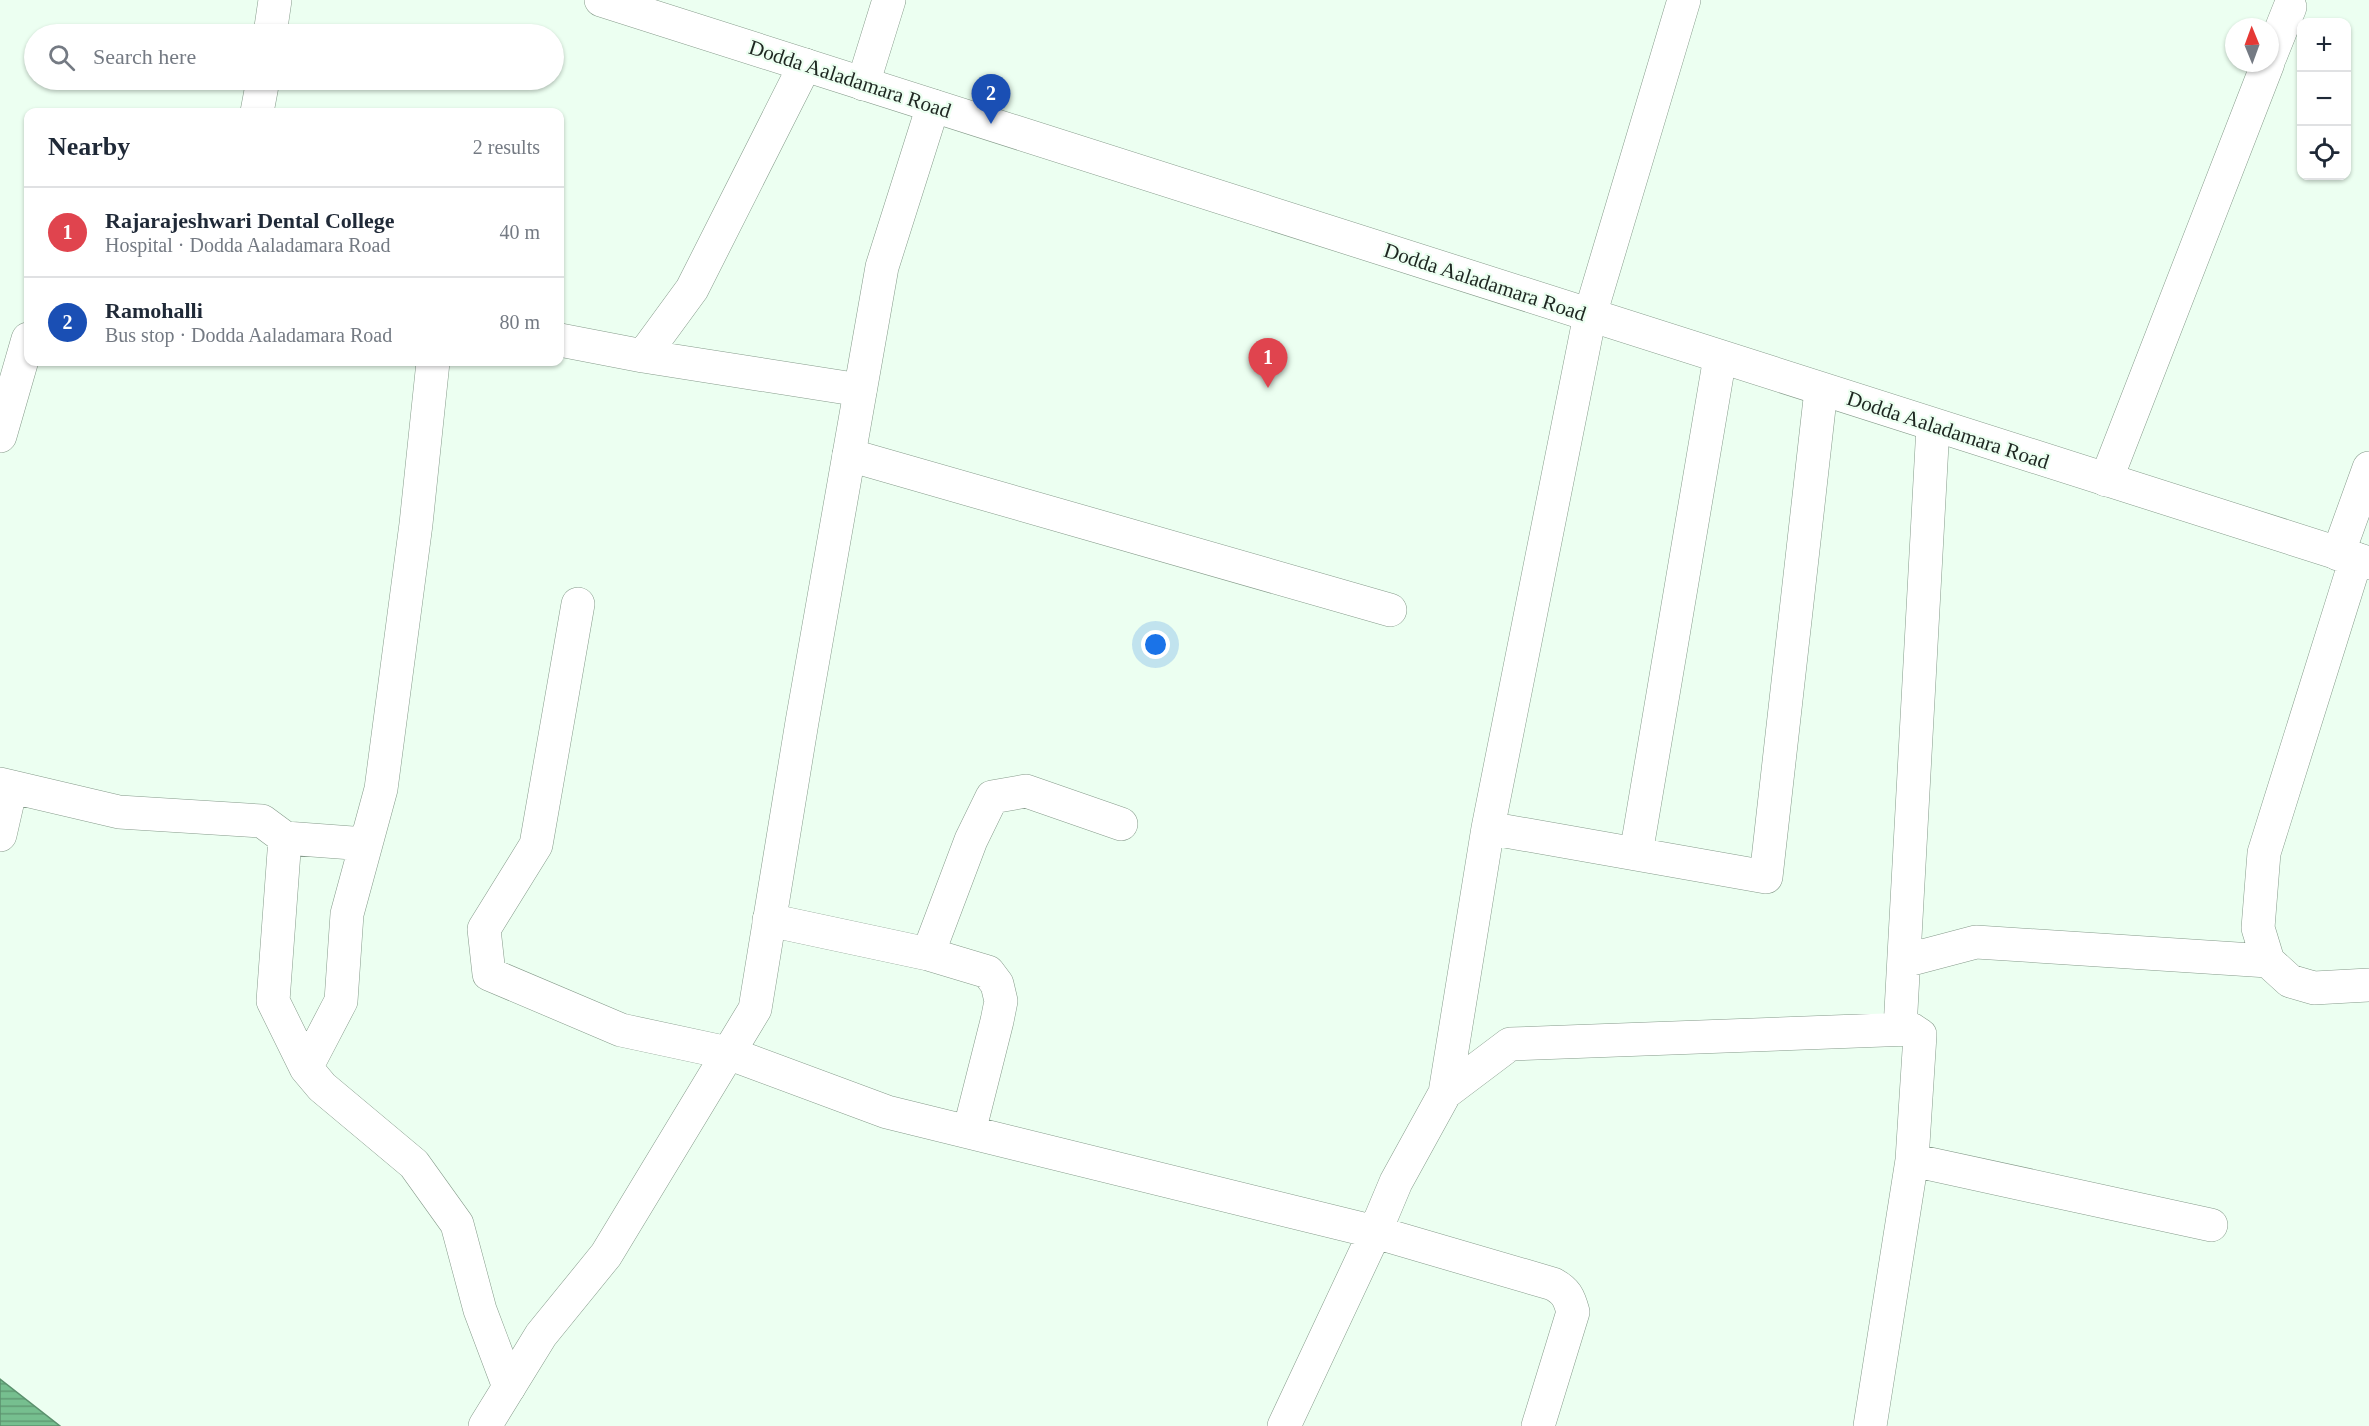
<!DOCTYPE html>
<html lang="en">
<head>
<meta charset="utf-8">
<style>
	:root { --surface:#fff; --page:#f6f6f7; --text:#1f2937; --muted:#747a83; --line:#e0e1e3; --accent:#7c3aed }
	body { margin:0; font-family:Georgia,serif; background:var(--page); color:var(--text) }
	.controls { position:absolute; right:18px; top:18px; display:grid; overflow:hidden; border-radius:12px; box-shadow:0 2px 4px #0004 }
	.controls button { width:54px; height:54px; display:grid; place-items:center; padding:0; border:0; border-bottom:2px solid var(--line); background:var(--surface); color:var(--text); font:30px sans-serif }
	.compass { position:absolute; left:2225px; top:18px; width:54px; height:54px; border-radius:50%; background:var(--surface); box-shadow:0 2px 4px #0004; rotate:359deg }
	.you { position:absolute; left:1156px; top:645px; width:21px; height:21px; margin:-15px; border:4px solid #fff; border-radius:50%; background:#1a73e8; box-shadow:0 0 0 9px #1a73e833 }
	.badge { display:grid; place-items:center; width:39px; height:39px; border-radius:50%; background:var(--accent); color:#fff; font-size:20px; font-weight:700 }
	.pin { position:absolute; translate:-50% -50px; filter:drop-shadow(0 2px 3px #0008) }
	.pin::after { content:''; position:absolute; top:32px; width:21px; height:18px; background:inherit; clip-path:polygon(0 0,100% 0,50% 100%) }
	.list { margin:0; padding:0; list-style:none }
	h2 { display:flex; justify-content:space-between; align-items:center; height:78px; margin:0; padding:0 24px; font-size:26px }
	h2 small { font-size:20px; font-weight:400; color:var(--muted) }
	.list li { display:grid; grid-template-columns:39px 1fr auto; gap:18px; align-items:center; box-sizing:border-box; height:90px; padding:0 24px; border-top:2px solid var(--line) }
	.list b { display:block; font-size:22px; white-space:nowrap }
	.list p { margin:0; font-size:20px; white-space:nowrap; color:var(--muted) }
	.list em { font-size:20px; font-style:normal; color:var(--muted) }
	.icon { flex:none; width:33px; height:33px; fill:none; stroke:currentColor; stroke-width:2; stroke-linecap:round; stroke-linejoin:round }
	.map { position:relative; flex:none; width:2369px; height:1426px; overflow:hidden }
	.search { position:absolute; background:var(--surface); box-shadow:0 2px 4px #0004; left:24px; top:24px; width:540px; height:66px; display:flex; align-items:center; gap:15px; box-sizing:border-box; padding:0 21px; border-radius:33px; color:var(--muted); font-size:22px }
	.panel { position:absolute; background:var(--surface); box-shadow:0 2px 4px #0004; left:24px; top:108px; width:540px; height:258px; border-radius:12px }
	.map>svg:first-child { display:block }
	.water { fill:url(#water-rules); stroke:#5b916e; stroke-width:1.5 }
	.lines { fill:none; stroke-linecap:round; stroke-linejoin:round }
	.minor-casing { stroke:#869b8b; stroke-width:34 }
	.tertiary-casing { stroke:#869b8b; stroke-width:34 }
	.secondary-casing { stroke:#869b8b; stroke-width:34 }
	.minor { stroke:#fff; stroke-width:33 }
	.tertiary { stroke:#fff; stroke-width:33 }
	.secondary { stroke:#fff; stroke-width:33 }
	.labels { text-anchor:middle; stroke-width:4.5; stroke-linejoin:round; paint-order:stroke }
	.street-label { font-size:21px; fill:#1d2620; stroke:#ecfff1 }
</style>
</head>
<body>
<div class="map">
<svg width="2369" height="1426" viewBox="0 0 2369 1426">
	<defs>
		<pattern id="water-rules" width="6" height="5" patternUnits="userSpaceOnUse" patternTransform="scale(1.5)"><rect width="6" height="5" fill="#76bf8f"/><path d="M0 2.5h6" fill="none" stroke="#609b74"/></pattern>
	</defs>
	<rect width="100%" height="100%" fill="#ecfff1"/>
	<path class="water" d="M0,1379L60,1426H0Z"/>
	<g class="lines">
		<g class="minor-casing">
			<path id="minor" d="M270,34L275,0
				M2270,57L2290,7
				M863,84L889,0
				M257,112L263,80
				M560,340L643,356L692,289L805,65
				M643,356L860,390
				M0,436L28,339
				M849,455L1390,610
				M2106,480L2268,63
				M2338,554L2369,468
				M2356,559L2264,853L2258,928L2268,961L2290,981L2314,988L2369,985
				M578,604L536,845L484,929L489,974L621,1030L728,1053L887,1112L1375,1232L1396,1182L1445,1093L1510,1044L1911,1029L1920,1035L1912,1160L1870,1426
				M0,784L119,812L262,821L285,838L273,1001L306,1068L322,1087L414,1164L457,1224L480,1310L509,1387
				M1488,828L1590,315
				M0,835L11,787
				M285,838L366,844
				M1636,854L1720,357
				M769,920L928,954L971,840L992,797L1026,791L1121,824
				M928,954L988,972L997,984L1001,1001L997,1021L969,1132
				M1904,961L1976,942L2268,961
				M1900,1029L1933,426
				M306,1068L341,1001L347,914L381,789L416,524L433,362
				M1445,1093L1488,828L1766,877L1821,390
				M1912,1160L2211,1225
				M1284,1426L1375,1232L1553,1284C1566,1291 1569,1297 1573,1312L1538,1426"/>
		</g>
		<g class="tertiary-casing">
			<path id="tertiary" d="M1590,315L1684,0
				M485,1426L541,1335L606,1255L755,1009L802,722L882,267L933,106"/>
		</g>
		<g class="secondary-casing">
			<path id="secondary" d="M601,0L2369,563"/>
		</g>
		<use href="#minor" class="minor"/>
		<use href="#tertiary" class="tertiary"/>
		<use href="#secondary" class="secondary"/>
	</g>
	<g class="labels">
		<g class="street-label">
			<text transform="translate(850 79) rotate(18)" y="7">Dodda Aaladamara Road</text>
			<text transform="translate(1485 282) rotate(18)" y="7">Dodda Aaladamara Road</text>
			<text transform="translate(1948 430) rotate(18)" y="7">Dodda Aaladamara Road</text>
		</g>
	</g>
</svg>
<div class="controls">
<button>+</button>
<button>−</button>
<button><svg class="icon" aria-label="locate" viewBox="0 0 24 24"><circle cx="12" cy="12" r="6"/><path d="M12 2v4M12 18v4M2 12h4M18 12h4"/></svg></button>
</div>
<svg class="compass" viewBox="-18 -18 36 36"><path d="M0-13l5 13h-10z" fill="#e53935"/><path d="M0 13l5-13h-10z" fill="#747a83"/></svg>
<div class="you"></div>
<div class="pin badge" style="left:1268px;top:388px;background:#e0444e">1</div>
<div class="pin badge" style="left:991px;top:124px;background:#1a4fb4">2</div>
<div class="search"><svg class="icon" aria-label="search" viewBox="0 0 24 24"><circle cx="10" cy="10" r="6"/><path d="M15 15l6 6"/></svg>Search here</div>
<section class="panel">
<h2>Nearby<small>2 results</small></h2>
<ul class="list">
<li><span class="badge" style="background:#e0444e">1</span><div><b>Rajarajeshwari Dental College</b><p>Hospital · Dodda Aaladamara Road</p></div><em>40 m</em></li>
<li><span class="badge" style="background:#1a4fb4">2</span><div><b>Ramohalli</b><p>Bus stop · Dodda Aaladamara Road</p></div><em>80 m</em></li>
</ul>
</section>
</div>
</body>
</html>
